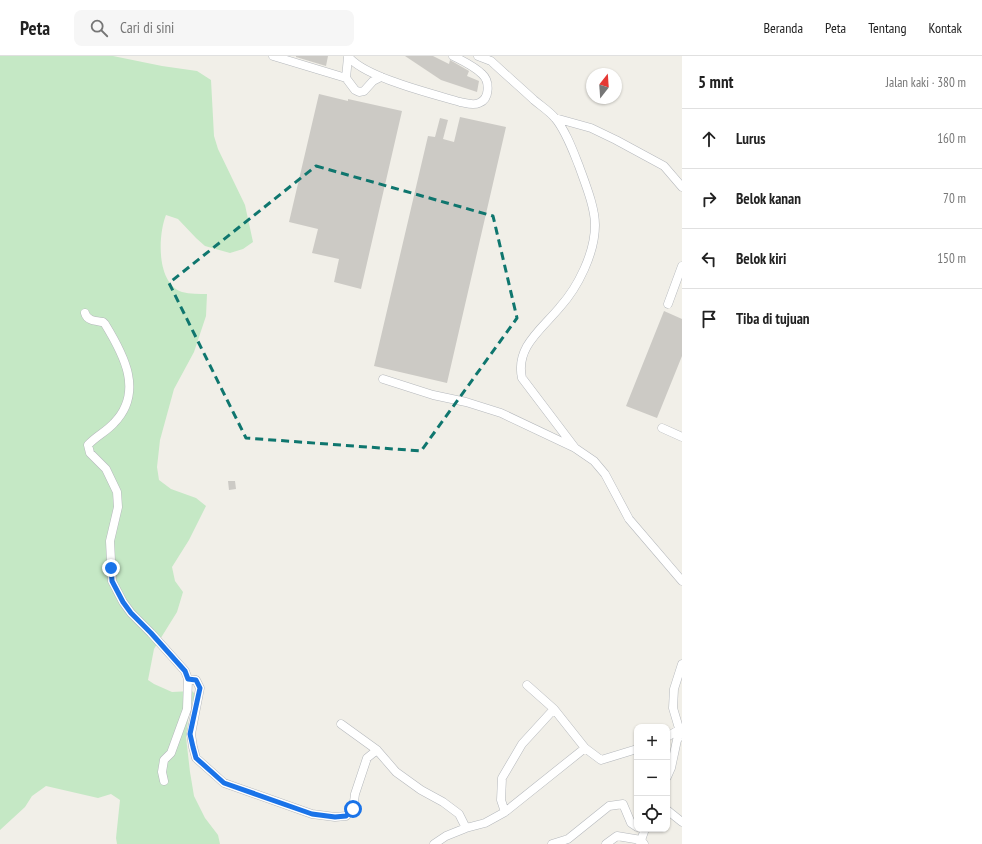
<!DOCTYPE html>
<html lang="id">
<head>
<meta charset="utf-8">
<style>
	:root { --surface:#fff; --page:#f6f6f6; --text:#222; --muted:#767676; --line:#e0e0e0 }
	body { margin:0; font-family:"PT Sans Narrow",sans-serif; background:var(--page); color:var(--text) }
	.controls { position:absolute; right:12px; bottom:12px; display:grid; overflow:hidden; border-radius:8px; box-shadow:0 1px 3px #0004 }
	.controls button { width:36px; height:36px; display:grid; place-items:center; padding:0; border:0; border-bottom:1px solid var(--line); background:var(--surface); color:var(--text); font:20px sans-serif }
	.compass { position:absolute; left:586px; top:12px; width:36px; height:36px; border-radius:50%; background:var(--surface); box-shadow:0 1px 3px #0004; rotate:17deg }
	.stop { position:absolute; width:12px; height:12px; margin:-9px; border:3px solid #1a73e8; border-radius:50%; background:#fff }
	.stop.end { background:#1a73e8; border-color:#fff; box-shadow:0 1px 4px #0008 }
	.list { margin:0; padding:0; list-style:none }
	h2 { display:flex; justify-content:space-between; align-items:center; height:52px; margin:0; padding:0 16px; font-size:17px }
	h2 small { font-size:13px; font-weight:400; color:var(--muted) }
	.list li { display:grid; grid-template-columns:26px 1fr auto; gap:12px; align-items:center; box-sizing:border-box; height:60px; padding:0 16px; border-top:1px solid var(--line) }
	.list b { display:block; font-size:15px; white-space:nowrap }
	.list em { font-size:13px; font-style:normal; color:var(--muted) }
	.icon { flex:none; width:22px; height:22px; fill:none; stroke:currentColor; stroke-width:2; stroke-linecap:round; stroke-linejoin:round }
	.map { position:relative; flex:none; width:682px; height:788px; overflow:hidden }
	header { display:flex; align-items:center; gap:24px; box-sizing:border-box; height:56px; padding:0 20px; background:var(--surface); border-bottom:1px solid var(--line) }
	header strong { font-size:19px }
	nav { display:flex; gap:22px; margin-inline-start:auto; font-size:14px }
	.search { width:280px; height:36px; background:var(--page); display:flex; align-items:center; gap:10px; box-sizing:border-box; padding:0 14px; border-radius:8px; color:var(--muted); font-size:15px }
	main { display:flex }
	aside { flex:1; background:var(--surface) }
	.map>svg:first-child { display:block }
	.green { fill:#c5e8c5 }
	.building { fill:#cccac5 }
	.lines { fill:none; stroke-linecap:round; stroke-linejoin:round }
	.minor-casing { stroke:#b5b8bc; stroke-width:9 }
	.minor { stroke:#fff; stroke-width:8 }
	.route { stroke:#1a73e8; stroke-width:5 }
	.marked { fill:none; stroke:#0f766e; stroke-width:3; stroke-dasharray:8 5; stroke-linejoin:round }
</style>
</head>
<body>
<header>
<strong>Peta</strong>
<div class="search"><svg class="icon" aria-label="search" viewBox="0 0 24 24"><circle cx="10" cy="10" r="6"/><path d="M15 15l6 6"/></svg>Cari di sini</div>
<nav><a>Beranda</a><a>Peta</a><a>Tentang</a><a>Kontak</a></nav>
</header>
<main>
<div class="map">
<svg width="682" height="788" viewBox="0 0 682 788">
	<rect width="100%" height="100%" fill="#f1efe8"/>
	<path class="green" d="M0,0H113L162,10L197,15L211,24L214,80L218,93L245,149L253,186L243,193L230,197L205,190L196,182L178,163L166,159C158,179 156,227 182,236C190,238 199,238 207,238L206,260L194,296L174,333L160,384L157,411L159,424L171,433L196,442L206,450L189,484L172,511L175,525L183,536L177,556L154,593L148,624L154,628L172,636L192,635L195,638L189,656L186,681L190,716L194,740L205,762L218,779L220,788H117L116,782L120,744L111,738L98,742L46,730L32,740L25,751L0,774Z"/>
	<path class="building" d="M296,0H328L326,10L296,1Z
		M405,0H433L449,8L450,4L469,15L467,20L479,25L477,36L441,24Z
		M319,38L348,45V43L402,55L361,233L334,226L339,203L312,197L318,173L289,166Z
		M460,61L506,71L447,327L374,310L428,80L435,81L440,62L448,64L443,83L454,86Z
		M664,255L682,263V300L657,362L626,350Z
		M228,425H235L236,433L229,434Z"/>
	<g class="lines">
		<g class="minor-casing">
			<path id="minor" d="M273,0L346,22
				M348,0C363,21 433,38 460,46C466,47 473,50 479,47C490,43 490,25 482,18C474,10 463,5 453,0
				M478,0L491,5C505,18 520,31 534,44C541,50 549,55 555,62C566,75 573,95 579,110C585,127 595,151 595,169C595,197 578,231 560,251C542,273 515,291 522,322L575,392
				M348,1L346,22L355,34L359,36L364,35L373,25L381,21
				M555,62L591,72L616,84L664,110L682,131
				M668,248L682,210
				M85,257C87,265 96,265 103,266L105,268C124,299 144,336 114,367C106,376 96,380 88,389L90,397L106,413L117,436L118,451L110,485L112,525L123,546L131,557L151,577L185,615L188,623L187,653L171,697L164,704L162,716L164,725
				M383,323L433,339L466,346L501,357L575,392L594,405L605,418L629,463L682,525
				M662,372L682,381
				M188,623L196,624L200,632L191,678L193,691L196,702L224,727L312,758L335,761L346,760L353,753L355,738L367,702L377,694
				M527,629L554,653L585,692
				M341,668L377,694L396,716L421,734L443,746L459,758L466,772
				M681,679L673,652L674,633L682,608
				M667,681L680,673
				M667,721L671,712L677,684L680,680L682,679
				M667,754L682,766
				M505,756L501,744L502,722L522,688L554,653
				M640,787L645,773
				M434,788L446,780L466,772L485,767L505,756L585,692L601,704L637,693
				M552,788L568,783L609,750L623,748L631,767L637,771
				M606,788L617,780L641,784L644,788"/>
		</g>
		<use href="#minor" class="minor"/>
	</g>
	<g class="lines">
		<path class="route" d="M111,512L112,525L123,546L131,557L151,577L185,615L188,623L196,624L200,632L190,678L193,691L196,702L224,727L312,758L335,761L346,760L353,753"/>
	</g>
	<path class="marked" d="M316,110L493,160L517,262L421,395L246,382L169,227Z"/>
</svg>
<div class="controls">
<button>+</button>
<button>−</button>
<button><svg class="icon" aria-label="locate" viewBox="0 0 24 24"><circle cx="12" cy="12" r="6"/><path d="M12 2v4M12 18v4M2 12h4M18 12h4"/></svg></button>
</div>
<svg class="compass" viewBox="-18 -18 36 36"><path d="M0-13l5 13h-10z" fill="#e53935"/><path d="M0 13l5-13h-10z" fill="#767676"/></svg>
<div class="stop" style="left:353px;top:753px"></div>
<div class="stop end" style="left:111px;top:512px"></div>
</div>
<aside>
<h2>5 mnt<small>Jalan kaki · 380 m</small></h2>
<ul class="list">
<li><svg class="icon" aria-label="ahead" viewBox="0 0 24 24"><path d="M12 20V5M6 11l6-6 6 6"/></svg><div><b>Lurus</b></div><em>160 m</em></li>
<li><svg class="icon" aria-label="right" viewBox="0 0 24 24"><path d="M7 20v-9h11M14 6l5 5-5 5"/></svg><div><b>Belok kanan</b></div><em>70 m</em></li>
<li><svg class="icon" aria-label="left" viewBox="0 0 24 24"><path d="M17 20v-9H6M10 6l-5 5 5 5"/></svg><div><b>Belok kiri</b></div><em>150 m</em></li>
<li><svg class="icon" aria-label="arrive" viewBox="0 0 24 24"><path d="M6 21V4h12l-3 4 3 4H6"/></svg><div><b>Tiba di tujuan</b></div></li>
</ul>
</aside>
</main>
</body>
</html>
